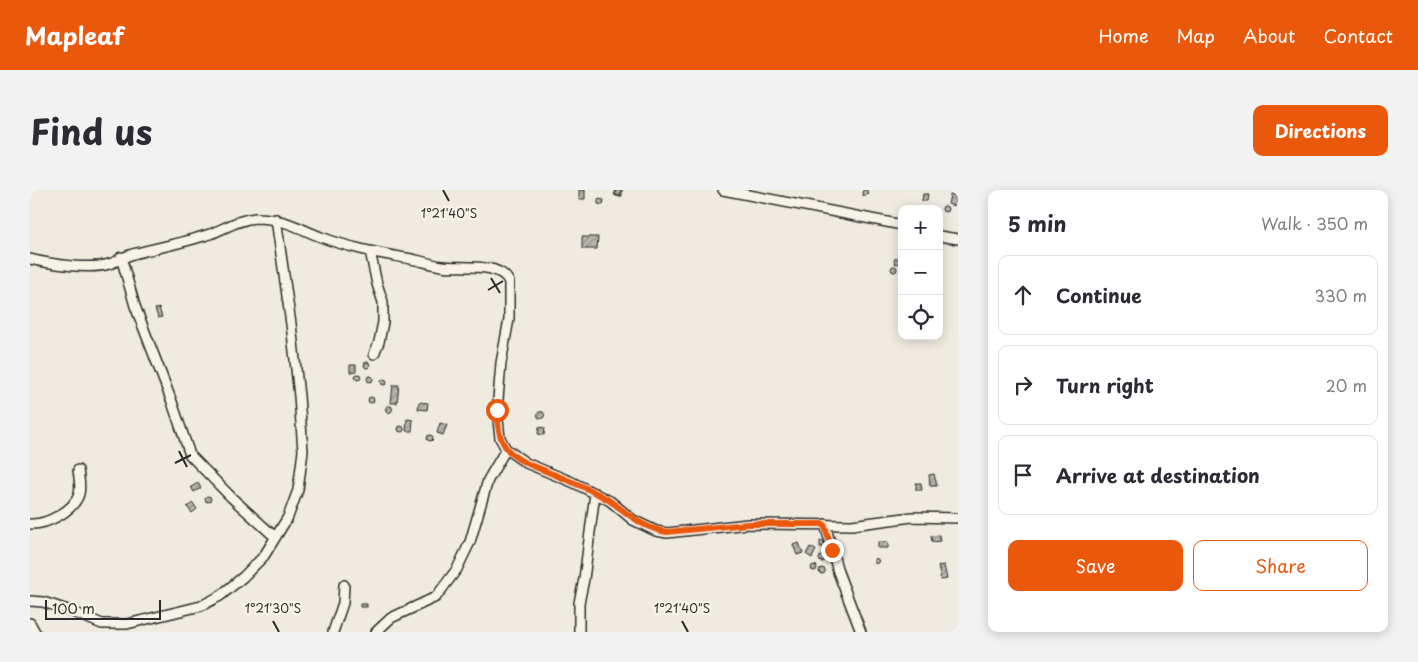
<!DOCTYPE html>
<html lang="en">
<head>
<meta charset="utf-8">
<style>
	:root { --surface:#fff; --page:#f2f2f3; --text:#2b2b33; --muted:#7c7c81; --line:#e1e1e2; --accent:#ea580c }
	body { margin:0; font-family:"Playpen Sans",sans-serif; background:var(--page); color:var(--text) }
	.controls { position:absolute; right:15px; top:15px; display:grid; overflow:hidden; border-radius:10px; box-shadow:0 2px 12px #0003 }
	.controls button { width:45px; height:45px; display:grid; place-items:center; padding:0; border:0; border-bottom:1px solid var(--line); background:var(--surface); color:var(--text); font:25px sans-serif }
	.scale { position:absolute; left:15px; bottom:12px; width:116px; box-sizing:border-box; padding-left:5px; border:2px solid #2b2b2b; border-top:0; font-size:14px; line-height:18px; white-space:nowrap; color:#2b2b2b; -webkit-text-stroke:4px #f7f3e8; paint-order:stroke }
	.stop { position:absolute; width:15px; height:15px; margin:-11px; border:4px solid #ea580c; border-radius:50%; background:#fff }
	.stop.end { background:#ea580c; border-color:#fff; box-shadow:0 1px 5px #0008 }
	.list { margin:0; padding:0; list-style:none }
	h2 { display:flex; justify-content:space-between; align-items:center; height:65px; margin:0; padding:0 20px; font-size:21px }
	h2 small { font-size:16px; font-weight:400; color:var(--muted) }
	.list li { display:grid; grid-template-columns:32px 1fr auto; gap:15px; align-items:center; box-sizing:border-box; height:80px; margin:0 10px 10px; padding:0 10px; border:1px solid var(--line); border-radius:10px }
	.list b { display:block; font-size:19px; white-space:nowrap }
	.list em { font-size:16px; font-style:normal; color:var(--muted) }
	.actions { display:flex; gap:10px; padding:15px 20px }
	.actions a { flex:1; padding:11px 0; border:1px solid var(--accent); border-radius:10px; text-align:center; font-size:18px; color:var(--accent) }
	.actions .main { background:var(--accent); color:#fff }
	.icon { flex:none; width:28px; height:28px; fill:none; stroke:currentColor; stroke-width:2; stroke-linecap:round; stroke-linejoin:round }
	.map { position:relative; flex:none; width:928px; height:442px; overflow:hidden; border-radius:10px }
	header { display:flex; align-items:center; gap:30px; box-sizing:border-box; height:70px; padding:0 25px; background:var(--accent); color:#fff }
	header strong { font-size:24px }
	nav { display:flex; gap:28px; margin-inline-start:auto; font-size:18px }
	.intro { display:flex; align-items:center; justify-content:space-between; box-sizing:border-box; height:120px; padding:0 30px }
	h1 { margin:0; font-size:35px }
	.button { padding:12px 22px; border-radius:10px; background:var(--accent); color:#fff; font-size:18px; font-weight:700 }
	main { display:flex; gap:30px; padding:0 30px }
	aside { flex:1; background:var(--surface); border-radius:10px; box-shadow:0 2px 12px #0003 }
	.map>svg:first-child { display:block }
	.building { fill:url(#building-hatch); stroke:#2b2b2b }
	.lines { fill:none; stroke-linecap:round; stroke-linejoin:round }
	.street-casing { stroke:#2b2b2b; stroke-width:12 }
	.street { stroke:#f7f3e8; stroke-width:9 }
	.route { stroke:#ea580c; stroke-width:6 }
	.ticks { fill:none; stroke:#2b2b2b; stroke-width:2 }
	.ticks-label { font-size:12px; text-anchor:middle; fill:#2b2b2b; stroke:#f7f3e8; stroke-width:4.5; stroke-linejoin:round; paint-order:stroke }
</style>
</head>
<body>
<header>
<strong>Mapleaf</strong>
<nav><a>Home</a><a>Map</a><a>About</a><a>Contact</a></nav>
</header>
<div class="intro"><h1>Find us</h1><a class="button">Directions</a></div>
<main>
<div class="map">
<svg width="928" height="442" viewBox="0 0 928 442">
	<defs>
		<pattern id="building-hatch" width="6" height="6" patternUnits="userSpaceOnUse" patternTransform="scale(1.25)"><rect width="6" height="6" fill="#b8b5ae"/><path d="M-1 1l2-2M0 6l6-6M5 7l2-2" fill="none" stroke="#96938e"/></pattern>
	</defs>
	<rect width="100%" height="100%" fill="#efebe0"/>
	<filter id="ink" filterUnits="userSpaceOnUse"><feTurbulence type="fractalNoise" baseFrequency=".02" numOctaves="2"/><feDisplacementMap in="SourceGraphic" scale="10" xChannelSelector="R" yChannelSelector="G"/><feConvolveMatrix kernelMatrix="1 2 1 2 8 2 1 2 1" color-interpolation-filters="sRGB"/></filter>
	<g filter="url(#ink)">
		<path class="building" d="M832 3a3 3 0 1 1 6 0a3 3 0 1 1-6 0Z
			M549,0H555V9H549Z
			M586,0H592V6H586Z
			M586,0H591L590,7L584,5Z
			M893,4H898L897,11H892Z
			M920,5L926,6L924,16L918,14Z
			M568,9L574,10L573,15L568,14Z
			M912 19a3 3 0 1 1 6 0a3 3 0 1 1-6 0Z
			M552,47H568L567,59H552Z
			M864 71a3 3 0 1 1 6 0a3 3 0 1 1-6 0Z
			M861 79a3 3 0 1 1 6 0a3 3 0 1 1-6 0Z
			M129,118L132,127L128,128L125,119Z
			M334 175a3 3 0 1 1 6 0a3 3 0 1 1-6 0Z
			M320,175H326V182L320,183Z
			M325 187a3 3 0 1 1 6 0a3 3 0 1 1-6 0Z
			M337 189a3 3 0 1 1 6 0a3 3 0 1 1-6 0Z
			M351 192a3 3 0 1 1 6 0a3 3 0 1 1-6 0Z
			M363,195H369L367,213H361Z
			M338 210a3 3 0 1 1 6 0a3 3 0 1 1-6 0Z
			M389,212L398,213L397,220L388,219Z
			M355.5 219a3.5 3.5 0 1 1 7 0a3.5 3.5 0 1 1-7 0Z
			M507.5 225a3.5 3.5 0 1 1 7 0a3.5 3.5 0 1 1-7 0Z
			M377,229L383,230L382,241H376Z
			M410,233L417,235L413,245L407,243Z
			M368 239a3 3 0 1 1 6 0a3 3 0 1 1-6 0Z
			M509,237L515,238L514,245L508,244Z
			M397 248a3 3 0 1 1 6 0a3 3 0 1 1-6 0Z
			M904,284L907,296H900L899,285Z
			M168,293L171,298L164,302L161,297Z
			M886,293H891L892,300H886Z
			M175 309a3 3 0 1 1 6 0a3 3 0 1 1-6 0Z
			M163,313L167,319L162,323L157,317Z
			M909,345L910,351L902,352L901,346Z
			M790,351H797V357H790Z
			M848,352H858V358H848Z
			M769,353L773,363L767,365L763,355Z
			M780,357L786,360L782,368L776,364Z
			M789 369a3 3 0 1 1 6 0a3 3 0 1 1-6 0Z
			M843.5 371a2.5 2.5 0 1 1 5 0a2.5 2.5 0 1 1-5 0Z
			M781 378a3 3 0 1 1 6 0a3 3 0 1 1-6 0Z
			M914,375L917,389L911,390L908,376Z
			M789 381a3 3 0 1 1 6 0a3 3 0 1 1-6 0Z
			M330,414H337V417H330Z"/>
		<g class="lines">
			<g class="street-casing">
				<path id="street" d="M693,0L872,35
					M909,46L928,49
					M340,61L347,94L353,112V132L349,152L344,164
					M91,67L105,116L142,212L160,265L202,308L245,347
					M0,69C19,74 61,80 79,74C89,71 96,65 107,63C131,57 156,52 180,44C196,38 209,29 226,28C253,28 268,38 291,47C322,59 355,64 386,70C395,72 404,75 412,76C429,79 470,71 479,92V129L471,173L467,221L470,248L476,259L496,273L542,292L580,311L603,330L626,341L637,343L718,334L822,335L882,327L928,328
					M0,334C16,335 44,321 49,304C51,296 49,288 48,280
					M795,334L808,382L831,442
					M0,411L13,412L38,420L72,434H97L171,416L190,406L213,387L234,366L258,327L268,300L273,261L269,206L261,134L246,29
					M0,433L5,442
					M303,442L313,413L314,395
					M346,442L361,428L406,407L427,379L440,352L458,290L476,259
					M549,442V413L554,389L565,303"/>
			</g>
			<use href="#street" class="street"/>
		</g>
	</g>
	<g class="lines" filter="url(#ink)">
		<path class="route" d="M467,220C468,234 468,249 478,260C488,272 504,276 518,282C539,291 562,299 580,311C600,325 612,338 637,342L718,334H794L802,360"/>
	</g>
	<path class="ticks" d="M413,0L419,11M461,88L470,103M458,100L473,91M149,261L157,277M145,273L161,265M243,431L249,442M652,431L658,442"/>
	<g class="ticks-label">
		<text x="419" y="28">1°21'40"S</text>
		<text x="243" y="423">1°21'30"S</text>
		<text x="652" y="423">1°21'40"S</text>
	</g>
</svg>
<div class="controls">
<button>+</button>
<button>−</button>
<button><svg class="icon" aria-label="locate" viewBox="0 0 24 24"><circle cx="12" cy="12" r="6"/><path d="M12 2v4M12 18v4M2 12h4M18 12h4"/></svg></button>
</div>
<div class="scale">100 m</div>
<div class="stop" style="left:467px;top:220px"></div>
<div class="stop end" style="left:802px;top:360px"></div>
</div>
<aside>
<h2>5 min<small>Walk · 350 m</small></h2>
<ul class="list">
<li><svg class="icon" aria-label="ahead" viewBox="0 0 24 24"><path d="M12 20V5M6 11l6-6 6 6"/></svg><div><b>Continue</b></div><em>330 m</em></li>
<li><svg class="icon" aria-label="right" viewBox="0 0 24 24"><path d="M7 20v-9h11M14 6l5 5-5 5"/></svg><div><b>Turn right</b></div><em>20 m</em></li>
<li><svg class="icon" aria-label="arrive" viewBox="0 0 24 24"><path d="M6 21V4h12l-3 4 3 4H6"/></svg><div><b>Arrive at destination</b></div></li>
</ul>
<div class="actions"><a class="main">Save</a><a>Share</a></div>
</aside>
</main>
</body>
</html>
